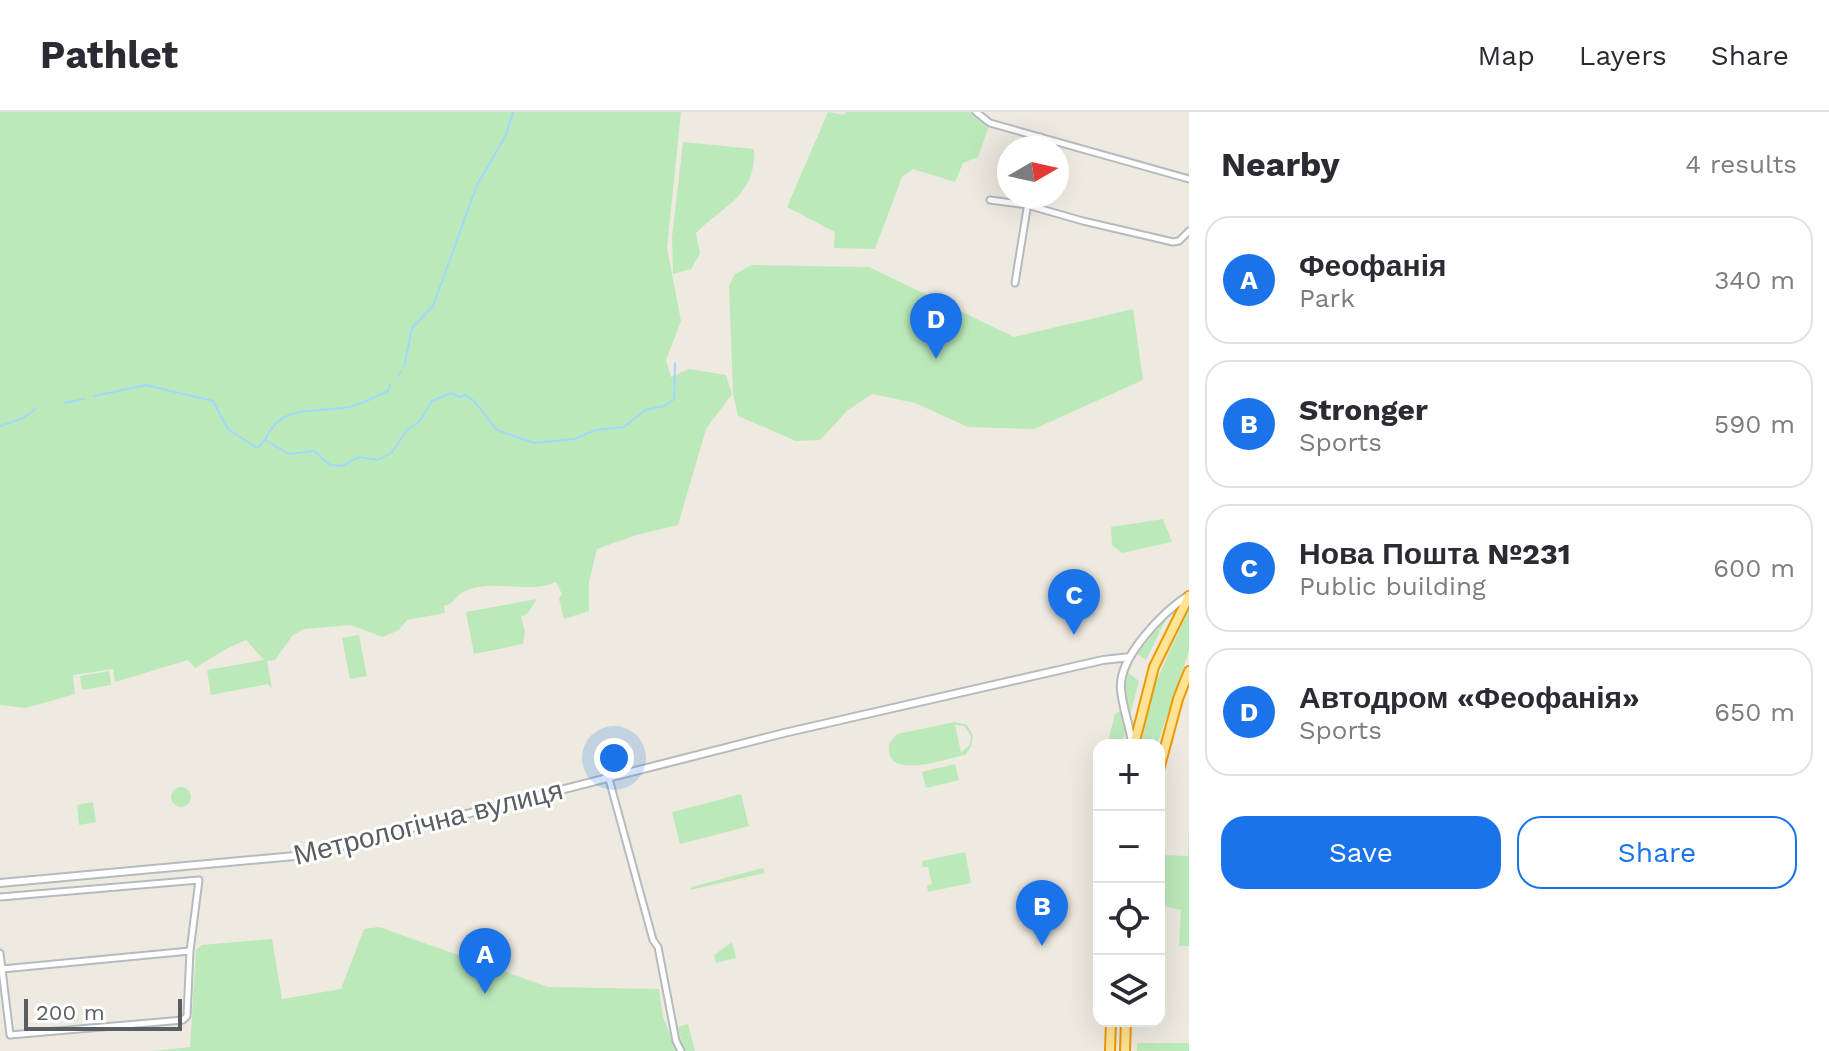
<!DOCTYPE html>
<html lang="en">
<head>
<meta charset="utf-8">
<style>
	:root { --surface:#fff; --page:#f2f2f3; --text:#2b2b33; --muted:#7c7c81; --line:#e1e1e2; --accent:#1a73e8 }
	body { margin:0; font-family:"Work Sans",sans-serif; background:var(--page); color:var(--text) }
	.controls { position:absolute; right:24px; bottom:24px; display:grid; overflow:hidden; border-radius:16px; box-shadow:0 8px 32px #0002 }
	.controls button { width:72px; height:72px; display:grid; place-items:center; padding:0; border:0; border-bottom:2px solid var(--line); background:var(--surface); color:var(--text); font:40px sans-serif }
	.compass { position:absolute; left:997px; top:24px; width:72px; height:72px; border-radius:50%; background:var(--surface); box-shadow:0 8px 32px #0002; rotate:81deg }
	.scale { position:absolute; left:24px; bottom:20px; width:158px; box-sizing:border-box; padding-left:8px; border:4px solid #595e63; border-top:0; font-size:22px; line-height:28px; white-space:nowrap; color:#595e63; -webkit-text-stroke:6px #fff; paint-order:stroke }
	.you { position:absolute; left:614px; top:646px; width:28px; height:28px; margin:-20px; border:6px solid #fff; border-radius:50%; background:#1a73e8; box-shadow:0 0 0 12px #1a73e833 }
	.badge { display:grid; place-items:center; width:52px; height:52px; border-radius:50%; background:var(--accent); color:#fff; font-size:26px; font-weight:700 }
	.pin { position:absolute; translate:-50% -66px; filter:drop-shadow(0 2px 4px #0008) }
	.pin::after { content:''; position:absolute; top:42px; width:28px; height:24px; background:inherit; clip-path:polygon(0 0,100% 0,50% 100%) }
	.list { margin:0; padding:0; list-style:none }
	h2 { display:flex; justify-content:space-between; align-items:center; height:104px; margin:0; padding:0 32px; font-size:34px }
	h2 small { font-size:26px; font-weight:400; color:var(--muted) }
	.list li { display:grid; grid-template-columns:52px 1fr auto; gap:24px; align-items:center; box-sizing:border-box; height:128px; margin:0 16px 16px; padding:0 16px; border:2px solid var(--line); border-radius:24px }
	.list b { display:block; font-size:30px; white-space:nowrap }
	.list p { margin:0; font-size:26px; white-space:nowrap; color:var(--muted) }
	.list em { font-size:26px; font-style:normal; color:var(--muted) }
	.actions { display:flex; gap:16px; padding:24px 32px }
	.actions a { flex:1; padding:18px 0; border:2px solid var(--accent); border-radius:24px; text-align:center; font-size:28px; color:var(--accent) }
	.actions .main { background:var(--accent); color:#fff }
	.icon { flex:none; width:44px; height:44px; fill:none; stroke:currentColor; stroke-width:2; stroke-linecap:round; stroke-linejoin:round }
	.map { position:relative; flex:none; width:1189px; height:939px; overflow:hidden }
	header { display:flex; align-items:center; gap:48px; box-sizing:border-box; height:112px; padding:0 40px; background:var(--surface); border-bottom:2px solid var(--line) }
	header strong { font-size:38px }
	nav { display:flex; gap:44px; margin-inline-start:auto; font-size:28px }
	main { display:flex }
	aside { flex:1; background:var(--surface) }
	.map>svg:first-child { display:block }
	.green { fill:#bce9ba; fill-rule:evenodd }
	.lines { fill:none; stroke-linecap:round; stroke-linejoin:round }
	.stream { stroke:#9fd9ff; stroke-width:2 }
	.minor-casing { stroke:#b6babf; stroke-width:9 }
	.tertiary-casing { stroke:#b6babf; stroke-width:10 }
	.trunk-casing { stroke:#e90; stroke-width:12 }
	.minor { stroke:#fff; stroke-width:5 }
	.tertiary { stroke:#fff; stroke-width:6 }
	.trunk { stroke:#ffe495; stroke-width:8 }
	.labels { text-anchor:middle; stroke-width:6; stroke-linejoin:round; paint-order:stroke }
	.street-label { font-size:28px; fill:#595e63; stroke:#fff }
</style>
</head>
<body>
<header>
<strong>Pathlet</strong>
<nav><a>Map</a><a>Layers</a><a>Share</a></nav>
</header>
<main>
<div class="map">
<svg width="1189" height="939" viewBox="0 0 1189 939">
	<rect width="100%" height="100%" fill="#eeeae0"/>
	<path class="green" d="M0,0H681L667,136L681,209L666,248L671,265L689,257L726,263L732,282L706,317L678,413L633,424L597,437L589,470V499L564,507L559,487L562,482L556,470C527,483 492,465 463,480C455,484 454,492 444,494L445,501L407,508L399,518L383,525L350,513L304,517L293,523L275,548L267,549L272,577L268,572L211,583L207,558L264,548L246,528L226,537L195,556L188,548L115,570L113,557L73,563L75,582L26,596L0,593Z
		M828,0L844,3L846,0H976L990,11L978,45L963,51L955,70L913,57L902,65L875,137L834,136L835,120L787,95Z
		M683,30L754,37C756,84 725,92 696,121L700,142L691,157L673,162L672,125Z
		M752,153L869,155L1014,225L1133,197L1143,268L1034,317L968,315L915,291L872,282L848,298L820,328L796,329L738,304L733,281L729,174L735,162Z
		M1163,407L1172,430L1122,441L1112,433L1111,415Z
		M537,487L528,501L521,505L525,520L523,532L474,542L466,500Z
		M1189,497V539L1157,633H1141L1155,572Z
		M1168,503L1146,548L1137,542Z
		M359,523L367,564L350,567L342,526Z
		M109,559L111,573L82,578L80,564Z
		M1127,560L1139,569L1130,603L1123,579Z
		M1120,599L1125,614L1123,633H1107L1115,602Z
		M955,610L967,613L973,623L971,635L965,643C943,647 884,670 889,632L897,622ZM955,613L964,614L971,624L970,633L961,640Z
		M955,652L959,668L926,676L922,660Z
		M171 685a10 10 0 1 1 20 0a10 10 0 1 1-20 0Z
		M741,682L749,714L680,732L672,700Z
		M93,690L96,710L79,713L77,693Z
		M1189,714V834H1179L1181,798L1159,793V747L1160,743L1188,744Z
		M965,740L971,771L928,780L927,774L932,772L928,755H923L922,749Z
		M763,756L765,761L690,778L691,775Z
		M379,815L548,875L659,877L663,905L673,930L681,927L678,915L688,912L695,939H153L190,935L196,838L202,833L272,827L282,887L341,877L364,817Z
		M732,830L736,846L716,851L714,843Z
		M1137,931H1189V939H1137Z"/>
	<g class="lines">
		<path class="stream" d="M404,255L412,216L433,194L477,73L505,25L513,0
			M398,264L401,260
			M94,284L146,273L213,289L228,317L257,336L265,328L289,342L314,339L330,353L342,354L359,345L378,348L392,340L407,318L420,309L432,289L451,281L460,285L466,283L474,289L497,318L534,331L574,327L596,318L624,315L645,298L665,294L674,287L675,251
			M64,291L84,287
			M0,314L23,306L35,297
			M265,328C282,288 321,303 353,294C365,290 377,284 388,279L390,272"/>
		<g class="minor-casing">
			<path id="minor" d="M976,0L990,11L1189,67
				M1039,36L1041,25
				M990,88L1027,93L1083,109L1173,130L1179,129L1189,119
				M1015,171L1029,84
				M609,667L653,828L658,835L676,929L681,939
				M0,785L199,768L190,839L187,904L183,908L10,923L0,841
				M2,857L190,839"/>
		</g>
		<g class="tertiary-casing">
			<path id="tertiary" d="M1132,632C1130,613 1122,595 1121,577C1118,545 1164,499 1189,483
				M0,771L306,743L784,621L1103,548L1130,545"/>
		</g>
		<g class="trunk-casing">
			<path id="trunk" d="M1134,633L1154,555L1189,484
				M1159,658L1178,587L1189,559
				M1110,939L1111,909
				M1125,939L1126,909"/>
		</g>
		<use href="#minor" class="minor"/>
		<use href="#tertiary" class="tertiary"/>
		<use href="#trunk" class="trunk"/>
	</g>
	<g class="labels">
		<g class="street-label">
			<text transform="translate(428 710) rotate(-14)" y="10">Метрологічна вулиця</text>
		</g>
	</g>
</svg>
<div class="controls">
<button>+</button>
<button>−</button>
<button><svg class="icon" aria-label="locate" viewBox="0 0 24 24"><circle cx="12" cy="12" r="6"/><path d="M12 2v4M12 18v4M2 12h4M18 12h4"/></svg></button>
<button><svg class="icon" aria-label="layers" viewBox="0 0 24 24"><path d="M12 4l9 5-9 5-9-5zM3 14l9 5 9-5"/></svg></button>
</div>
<svg class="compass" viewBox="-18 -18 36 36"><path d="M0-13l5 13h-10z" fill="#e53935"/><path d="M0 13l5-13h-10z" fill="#7c7c81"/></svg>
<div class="scale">200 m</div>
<div class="you"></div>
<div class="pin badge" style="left:485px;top:882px">A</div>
<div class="pin badge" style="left:1042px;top:834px">B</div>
<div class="pin badge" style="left:1074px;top:523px">C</div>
<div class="pin badge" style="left:936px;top:247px">D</div>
</div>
<aside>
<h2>Nearby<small>4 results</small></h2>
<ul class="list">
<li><span class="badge">A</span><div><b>Феофанія</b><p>Park</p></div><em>340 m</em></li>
<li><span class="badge">B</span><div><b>Stronger</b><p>Sports</p></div><em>590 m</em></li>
<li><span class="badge">C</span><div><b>Нова Пошта №231</b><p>Public building</p></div><em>600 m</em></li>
<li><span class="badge">D</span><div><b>Автодром «Феофанія»</b><p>Sports</p></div><em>650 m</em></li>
</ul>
<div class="actions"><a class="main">Save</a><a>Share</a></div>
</aside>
</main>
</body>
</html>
